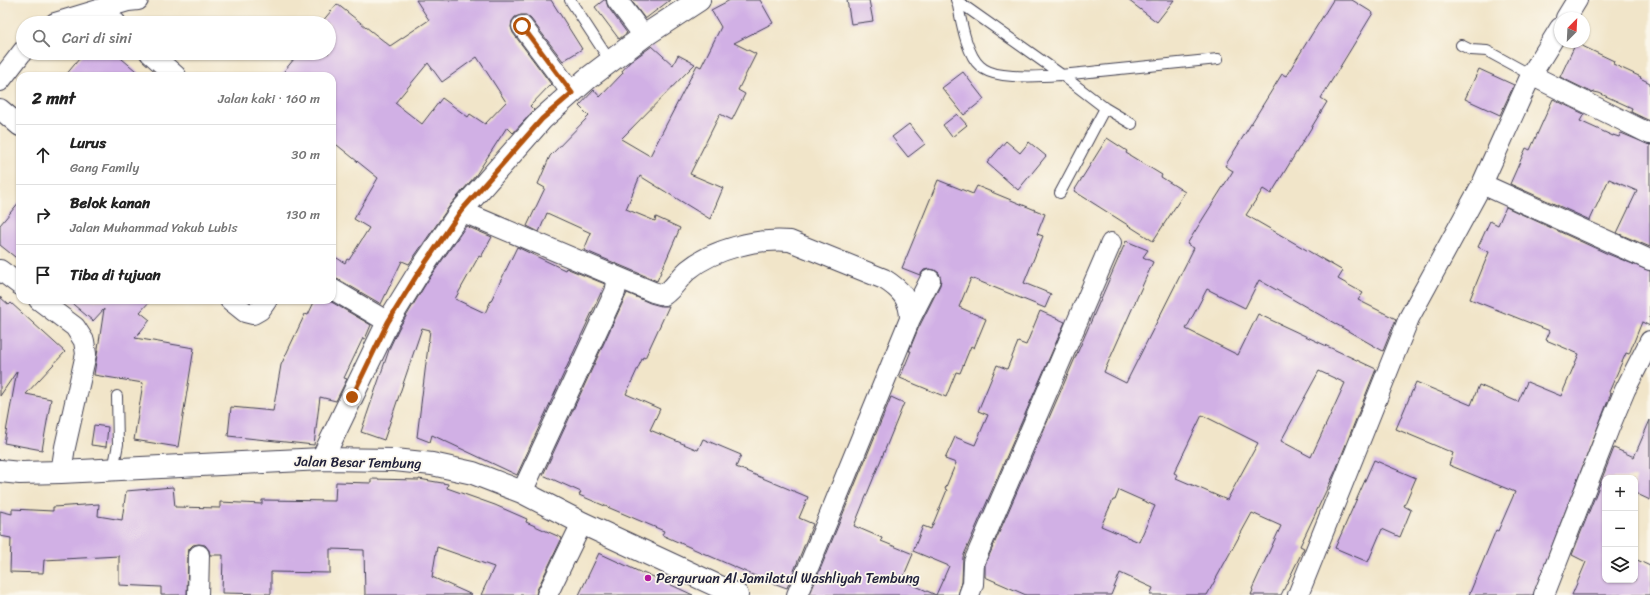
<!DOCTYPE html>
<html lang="id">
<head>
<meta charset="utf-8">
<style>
	:root { --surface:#fff; --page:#f6f6f6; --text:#222; --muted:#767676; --line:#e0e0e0 }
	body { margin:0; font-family:Sriracha,sans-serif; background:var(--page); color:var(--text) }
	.controls { position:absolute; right:12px; bottom:12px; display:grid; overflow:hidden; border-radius:8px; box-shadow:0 1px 3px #0004 }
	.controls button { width:36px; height:36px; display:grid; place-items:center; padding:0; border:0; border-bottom:1px solid var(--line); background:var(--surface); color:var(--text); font:20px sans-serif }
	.compass { position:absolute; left:1554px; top:12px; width:36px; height:36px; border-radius:50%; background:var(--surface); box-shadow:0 1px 3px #0004; rotate:24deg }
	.stop { position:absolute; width:12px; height:12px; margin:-9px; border:3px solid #b45309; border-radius:50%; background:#fff }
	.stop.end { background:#b45309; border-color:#fff; box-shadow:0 1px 4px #0008 }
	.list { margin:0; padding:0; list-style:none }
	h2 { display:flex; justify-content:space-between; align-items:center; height:52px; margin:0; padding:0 16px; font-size:17px }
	h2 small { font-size:13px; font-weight:400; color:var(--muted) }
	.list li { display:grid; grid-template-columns:26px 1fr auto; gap:12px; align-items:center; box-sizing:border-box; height:60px; padding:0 16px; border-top:1px solid var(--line) }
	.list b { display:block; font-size:15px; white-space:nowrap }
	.list p { margin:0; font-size:13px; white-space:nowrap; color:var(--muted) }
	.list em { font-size:13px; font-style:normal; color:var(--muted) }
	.icon { flex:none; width:22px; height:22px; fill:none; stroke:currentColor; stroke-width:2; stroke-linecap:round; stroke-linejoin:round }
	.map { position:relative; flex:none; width:1650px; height:595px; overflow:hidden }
	.search { position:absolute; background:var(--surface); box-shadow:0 1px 3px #0004; left:16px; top:16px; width:320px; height:44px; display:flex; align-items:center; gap:10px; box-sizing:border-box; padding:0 14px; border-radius:22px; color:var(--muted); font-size:15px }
	.panel { position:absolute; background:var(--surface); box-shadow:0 1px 3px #0004; left:16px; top:72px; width:320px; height:232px; border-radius:12px }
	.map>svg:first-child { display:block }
	.building { fill:#d1b0e5; fill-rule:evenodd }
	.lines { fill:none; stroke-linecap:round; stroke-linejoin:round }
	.lane-casing { stroke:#413f50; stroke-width:12 }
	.street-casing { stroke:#413f50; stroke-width:22 }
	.secondary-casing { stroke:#413f50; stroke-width:24 }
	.highway-casing { stroke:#413f50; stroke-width:24 }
	.lane { stroke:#fff; stroke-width:10 }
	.street { stroke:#fff; stroke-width:20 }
	.secondary { stroke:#fff; stroke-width:22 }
	.highway { stroke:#fff; stroke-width:22 }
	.route { stroke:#b45309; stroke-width:5 }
	.poi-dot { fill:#b5179e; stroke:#fbf7ec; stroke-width:1.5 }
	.labels { text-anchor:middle; stroke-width:3.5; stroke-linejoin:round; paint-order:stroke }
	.street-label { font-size:14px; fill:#22223b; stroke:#fbf7ec }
	.poi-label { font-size:14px; fill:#22223b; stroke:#fbf7ec; text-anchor:start }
</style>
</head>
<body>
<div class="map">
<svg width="1650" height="595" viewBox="0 0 1650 595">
	<rect width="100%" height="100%" fill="#fbf7ec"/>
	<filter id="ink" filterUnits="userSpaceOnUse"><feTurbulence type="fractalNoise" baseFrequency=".025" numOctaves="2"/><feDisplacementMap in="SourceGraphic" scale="8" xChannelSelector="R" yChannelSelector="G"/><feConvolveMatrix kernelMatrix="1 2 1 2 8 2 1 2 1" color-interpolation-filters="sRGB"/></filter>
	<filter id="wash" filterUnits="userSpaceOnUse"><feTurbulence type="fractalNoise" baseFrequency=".012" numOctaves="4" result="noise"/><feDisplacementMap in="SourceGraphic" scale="16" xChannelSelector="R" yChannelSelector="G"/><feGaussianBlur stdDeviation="0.9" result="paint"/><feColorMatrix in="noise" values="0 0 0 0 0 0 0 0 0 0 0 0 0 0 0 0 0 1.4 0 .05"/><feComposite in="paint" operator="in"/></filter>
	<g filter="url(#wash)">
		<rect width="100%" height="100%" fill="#f1e5c9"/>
		<g id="blocks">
			<path class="building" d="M416,0H551L582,49L563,61L531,19L526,15H521L515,17L512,21L511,27L513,33L551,84L530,106L534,110L513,133L507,127L476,175L451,204L409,264L402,261L381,304L338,279L332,278V255L345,263L347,259L349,260L369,228L354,219L378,178L332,141V76H280L299,53H329V23H321L337,4L390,46L429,20ZM477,57L506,102L485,124L470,114L468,117L442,98L422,124L395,103L428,63L442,82Z
				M604,0H606L608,7L627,33L619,39L595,7Z
				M631,0H670L645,19Z
				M730,0H760L773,23L734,43L756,54L738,90L745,94L732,120L720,114L690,174L723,188L710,219L640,176L626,209L655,221L656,217L680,228L657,281L584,250L591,233L547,213L539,232L527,226L545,188L538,184L550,156L589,116L579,106L594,90L600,97L623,73L622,71L630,62L652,46L673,65L678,55L695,64L621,139L650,156L697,65L701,67L721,27L711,10Z
				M847,0H869L873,21L851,24Z
				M1128,0H1174L1157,22Z
				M1333,0H1352L1373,13L1321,98L1327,102L1271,194L1263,189L1246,215L1343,271L1338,279L1363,293L1358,300L1396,319L1383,351L1259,280L1245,308L1207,289L1186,329L1238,355L1258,314L1376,369L1335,472L1300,546L1304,548L1281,595H1251L1253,590L1252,589L1281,526L1252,513L1207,595H1150L1153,588L1120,573L1111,595H1026L985,577V565L1126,241L1148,250L1143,257L1153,262L1104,372L1126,383L1194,248L1187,244L1233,171L1225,166L1282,74L1286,76ZM1319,371L1345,383L1311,457L1281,441ZM1202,415L1258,443L1227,500L1176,478L1178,475L1174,473ZM1119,490L1155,506L1139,542L1101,526L1113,500H1115Z
				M1576,43L1614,61L1613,64L1641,77L1640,78L1650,83V121L1631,112L1632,108L1599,93L1594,92L1593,93L1560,77Z
				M84,53H115L142,76H65Z
				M1479,69L1514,85L1500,115L1465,99Z
				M963,72L984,99L964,115L942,88Z
				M1553,99L1584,114L1580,121L1613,136V135L1619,137L1621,133L1650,145V247L1617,233L1637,191L1609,179L1590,220L1510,184L1526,148L1530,150Z
				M957,114L967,125L952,137L943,125Z
				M909,124L925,144L908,157L892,137Z
				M1107,138L1127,151L1126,153L1162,175L1161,177L1185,192L1153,241L1074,191Z
				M1006,141L1020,153L1029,142L1046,156L1018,190L987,163Z
				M938,180L973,194L977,186L1045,214L1037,234L1043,236L1024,283L1051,294L1045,308L971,278L959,307L986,319L974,348L971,346L960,373L956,372L946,397L900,378L911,351H909L918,329L940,285L941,280L939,273L935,270L929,269L924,270L920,275L902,268Z
				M20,201V261L0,245V225Z
				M1506,207L1608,254L1650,271V326L1642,322L1629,354L1626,353L1609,392L1611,393L1533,595H1469L1496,530L1498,531L1515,492L1449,465L1453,453L1396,429L1416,382L1471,405L1479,385L1518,402L1527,382L1561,396L1579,354L1546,340L1550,331L1470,299L1489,252L1478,247L1490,221L1498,225Z
				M466,226L492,237L481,257L479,256L455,299L485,313L517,247L565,270L566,268L605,284L517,475L432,435L430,442L417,437L430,330L422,328L384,440L361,432L390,347L399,328L427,282Z
				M627,293L650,303L661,306H669L645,358L643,357L626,394L660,409L650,430L698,450L703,439L741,455L736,467L808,497L799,518L813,524L787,588L762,579L662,535L664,531L579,495L581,492L543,475Z
				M0,297L9,305L11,303L65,352L26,394L51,399L42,450L4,443L17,371L0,396Z
				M68,300H151L140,312L150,320L135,338L194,348L178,447L134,440L143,383L94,375L104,309L93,321Z
				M315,300H328L371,325L365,339L363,338L344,378L347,379L336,401L320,397L314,445L228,436L231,407L273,411L281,365L305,314L308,315Z
				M1040,311L1065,322L963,557L962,582L958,595H813L810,594L891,397L904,403L854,526L882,538L881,541L913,554L902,580L936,595L949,566L913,551L923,526L931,529L947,490L945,489L956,463L945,459L955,437L975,445L988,415L978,411L997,365L1007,369L1018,342L1026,345Z
				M1650,420V500L1635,493V478H1605V580H1635V559L1650,566V595H1572L1586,562L1572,555L1614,448L1634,457Z
				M94,425L108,427L106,447L91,445Z
				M1374,460L1416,478L1404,506L1411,510L1400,537L1382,529L1368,562L1335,548Z
				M371,479L419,480V479L448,484L447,488L495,505L527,519L526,522L562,538L537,590L536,595H481L494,567L437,547L432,577L472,595H365L364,550L330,549V573L271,572V594L222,593L223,555H210L209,550L205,545L199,544L193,545L189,549L188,554L187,595H161V587L119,585V556L44,560L43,573L10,572L11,538L0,536V511L12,514V509L53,511V507L99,504L98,516L122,520L126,491L173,487L175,507L220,508V502L262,504V500L335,501L336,482L371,483Z
				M599,553L642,573L643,572L693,595H579Z"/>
		</g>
	</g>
	<g filter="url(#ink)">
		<use href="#blocks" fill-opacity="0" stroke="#413f50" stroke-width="1"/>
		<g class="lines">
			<g class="lane-casing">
				<path id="lane" d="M570,0L610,61
					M956,0L1062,75L1105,108L1132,124
					M957,1C961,19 966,54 980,66C986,72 995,74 1003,75C1034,79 1068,74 1100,71C1139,67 1179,63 1218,59
					M1461,45L1471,50L1487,51L1531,75
					M1060,193L1105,108
					M113,470L118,444L117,396"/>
			</g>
			<g class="street-casing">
				<path id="street" d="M617,0L644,36
					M100,9L116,23
					M1566,18L1577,0
					M55,23L128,1L138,0
					M522,26L572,93
					M150,53L176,76
					M1531,75L1650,134
					M0,81L23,51
					M0,109L20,126
					M1482,184L1650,260
					M461,211L653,292L664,295C674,288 679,278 688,270C713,249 758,238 790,241L884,279C900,289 910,299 910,319
					M0,270L20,285
					M332,289L388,322
					M39,300L75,327L84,341L86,354L65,447L61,472
					M230,300L245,312L253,314L260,310L267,300
					M522,492L615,292C617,284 618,280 612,274
					M198,595L199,555
					M547,595L582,523
					M797,595L910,319L930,280
					M969,595L973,584L974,562L1111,243
					M1298,595L1409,318L1482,184L1531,75L1560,28
					M1544,595L1609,428L1625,390L1650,341"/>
			</g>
			<g class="secondary-casing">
				<path id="secondary" d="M322,459L388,322L417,275L461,211L542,119L587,79L644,36L699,0"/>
			</g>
			<g class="highway-casing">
				<path id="highway" d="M0,471L20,473L61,472L322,459L395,460L432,464L473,473L522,492L582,523L737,595"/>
			</g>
			<use href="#lane" class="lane"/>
			<use href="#street" class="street"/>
			<use href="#secondary" class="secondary"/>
			<use href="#highway" class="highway"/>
		</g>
	</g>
	<g class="lines" filter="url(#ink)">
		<path class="route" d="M352,397L388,322L417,275L461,211L542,119L572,93L522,26"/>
	</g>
	<circle class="poi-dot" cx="648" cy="578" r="4"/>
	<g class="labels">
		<g class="street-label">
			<text transform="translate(358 462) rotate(1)" y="5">Jalan Besar Tembung</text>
		</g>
		<g class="poi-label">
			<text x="656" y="583">Perguruan Al Jamilatul Washliyah Tembung</text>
		</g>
	</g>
</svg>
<div class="controls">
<button>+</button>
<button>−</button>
<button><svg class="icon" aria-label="layers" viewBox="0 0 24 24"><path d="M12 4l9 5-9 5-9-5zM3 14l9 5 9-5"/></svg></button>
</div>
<svg class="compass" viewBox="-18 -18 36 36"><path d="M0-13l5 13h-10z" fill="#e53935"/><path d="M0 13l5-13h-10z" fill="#767676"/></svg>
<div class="stop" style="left:522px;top:26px"></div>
<div class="stop end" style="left:352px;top:397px"></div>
<div class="search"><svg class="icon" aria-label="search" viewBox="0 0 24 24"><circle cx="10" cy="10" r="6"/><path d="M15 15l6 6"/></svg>Cari di sini</div>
<section class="panel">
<h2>2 mnt<small>Jalan kaki · 160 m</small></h2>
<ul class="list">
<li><svg class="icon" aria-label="ahead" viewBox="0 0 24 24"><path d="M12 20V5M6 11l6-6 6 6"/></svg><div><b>Lurus</b><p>Gang Family</p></div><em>30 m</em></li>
<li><svg class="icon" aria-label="right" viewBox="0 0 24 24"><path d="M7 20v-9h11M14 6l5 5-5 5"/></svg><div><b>Belok kanan</b><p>Jalan Muhammad Yakub Lubis</p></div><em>130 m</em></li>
<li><svg class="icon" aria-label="arrive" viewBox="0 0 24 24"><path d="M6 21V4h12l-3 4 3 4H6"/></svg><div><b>Tiba di tujuan</b></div></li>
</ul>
</section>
</div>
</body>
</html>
